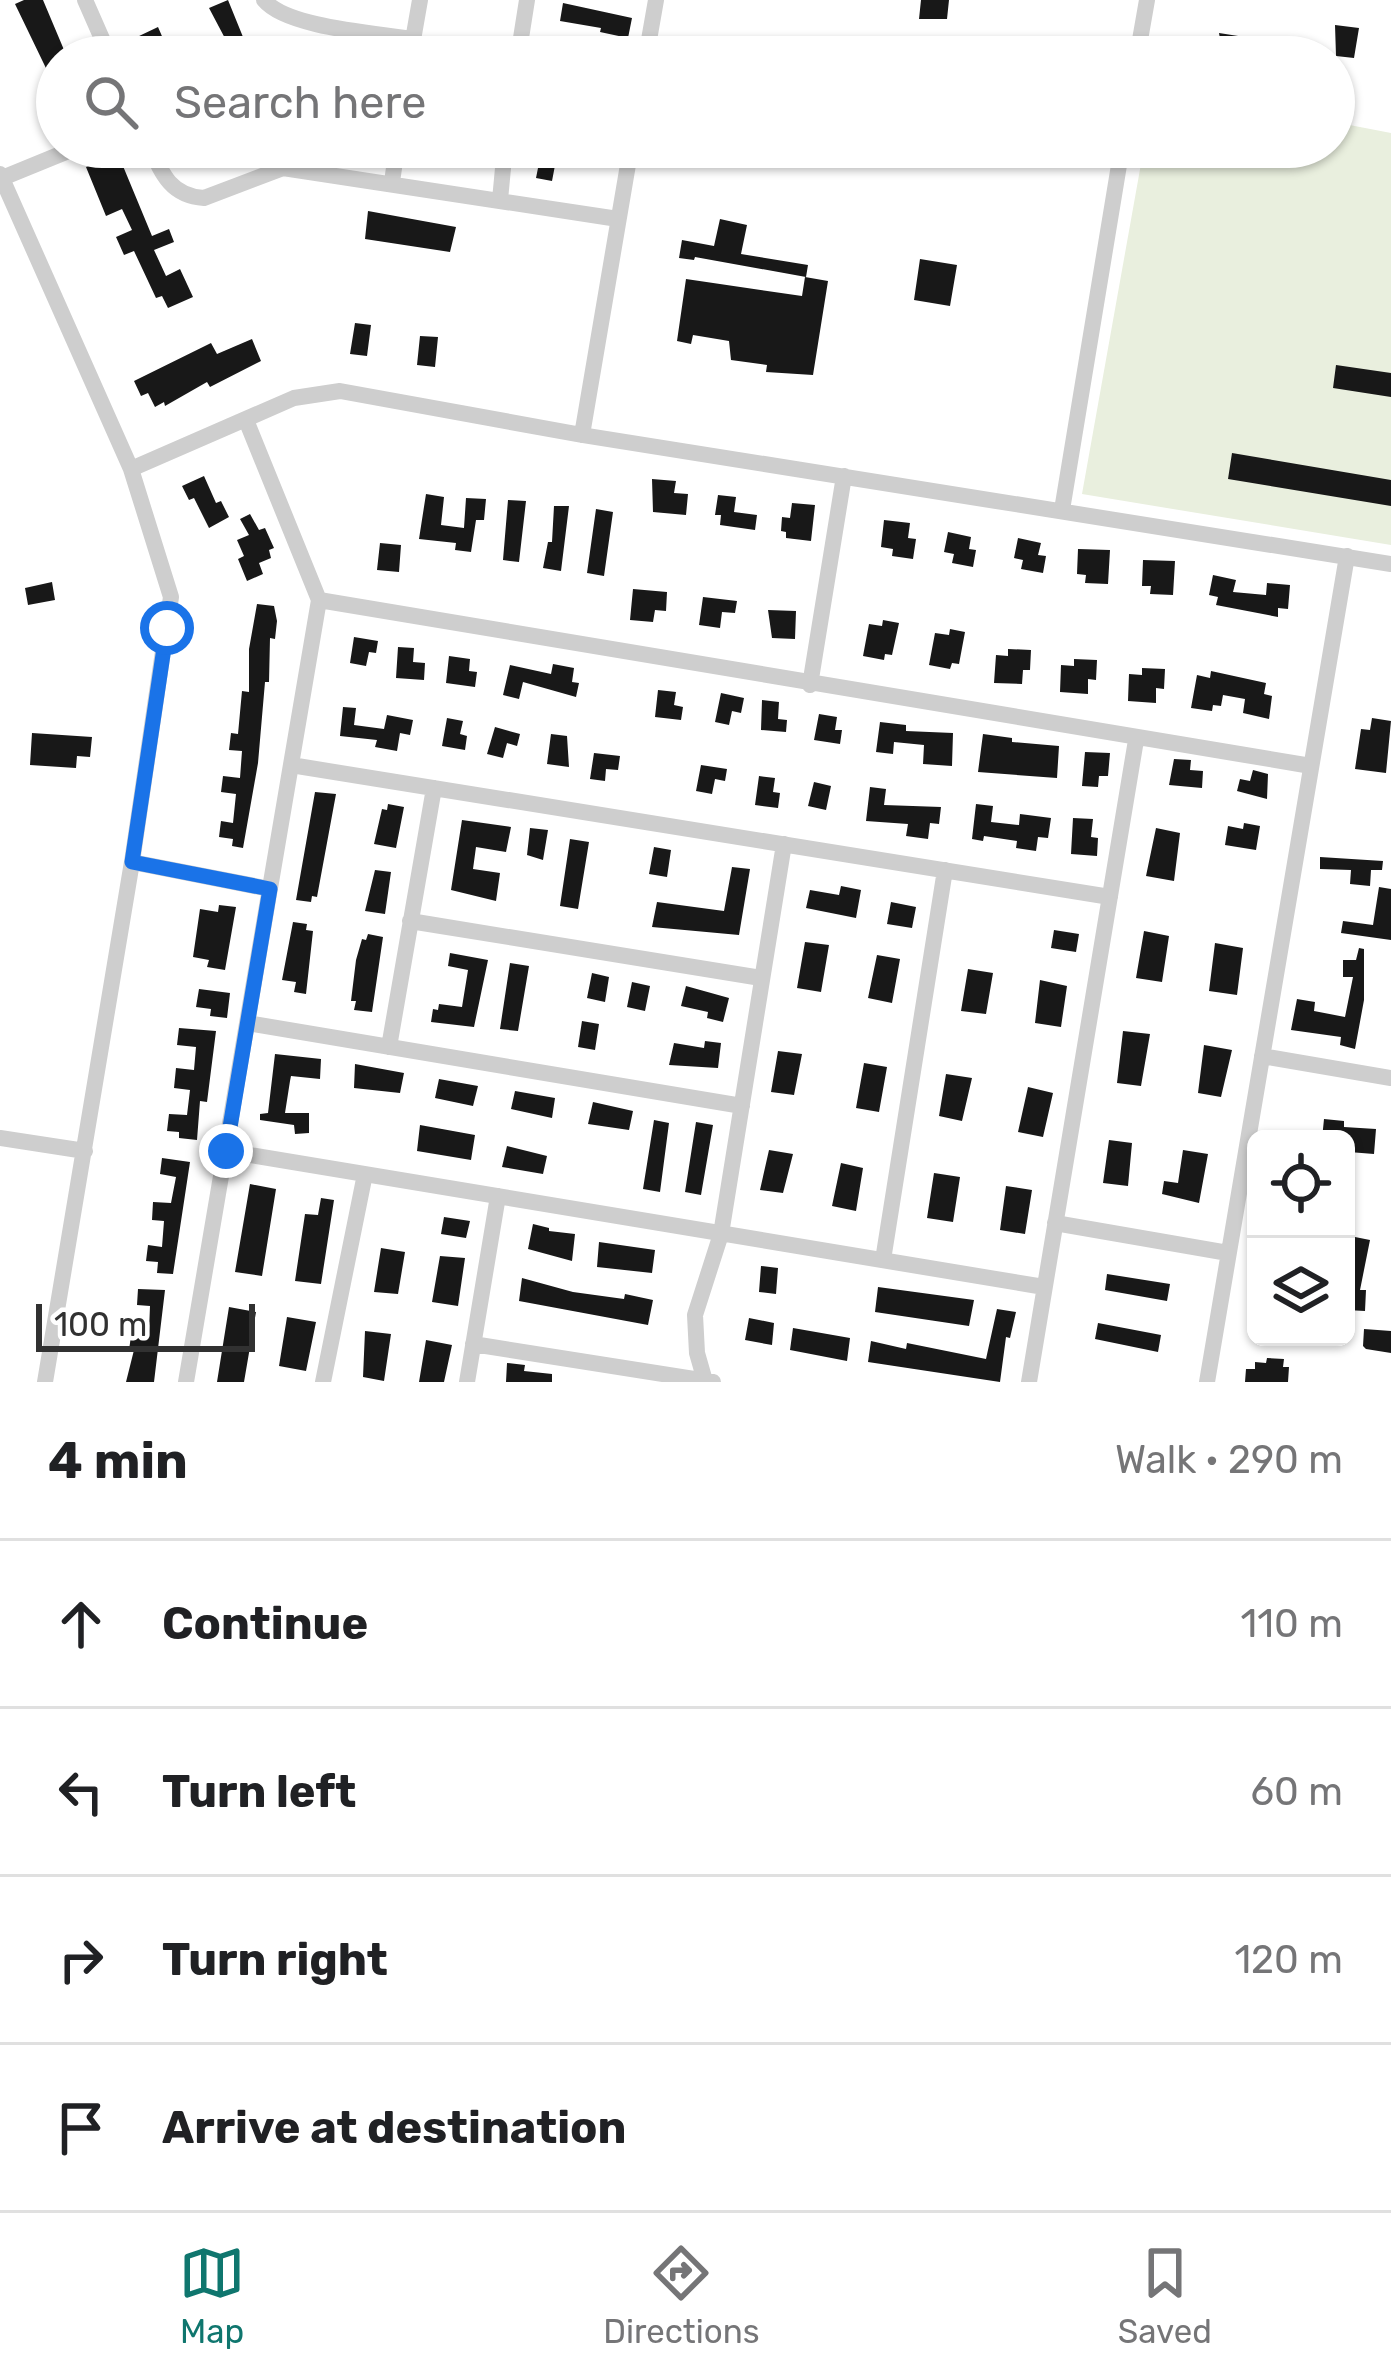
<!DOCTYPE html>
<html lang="en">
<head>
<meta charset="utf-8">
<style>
	:root { --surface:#fff; --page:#f2f2f2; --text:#202124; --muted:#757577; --line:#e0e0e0; --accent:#0f766e }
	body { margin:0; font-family:Rubik,sans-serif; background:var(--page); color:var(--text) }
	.controls { position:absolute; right:36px; bottom:36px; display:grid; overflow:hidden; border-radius:18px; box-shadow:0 3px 9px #0004 }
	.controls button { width:108px; height:108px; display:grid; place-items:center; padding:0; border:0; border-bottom:3px solid var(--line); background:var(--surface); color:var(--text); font:60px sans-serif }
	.scale { position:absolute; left:36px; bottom:30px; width:219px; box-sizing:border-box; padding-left:12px; border:6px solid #313131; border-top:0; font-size:33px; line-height:42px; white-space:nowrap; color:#313131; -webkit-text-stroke:9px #fff; paint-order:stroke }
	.stop { position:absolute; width:36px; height:36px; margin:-27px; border:9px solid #1a73e8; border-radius:50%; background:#fff }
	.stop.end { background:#1a73e8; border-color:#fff; box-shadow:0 3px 12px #0008 }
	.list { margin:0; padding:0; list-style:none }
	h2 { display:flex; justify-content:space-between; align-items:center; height:156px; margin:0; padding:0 48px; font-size:51px }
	h2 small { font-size:39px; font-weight:400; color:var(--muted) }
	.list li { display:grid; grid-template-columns:78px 1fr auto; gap:36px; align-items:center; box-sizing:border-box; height:168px; padding:0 48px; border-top:3px solid var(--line) }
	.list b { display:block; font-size:45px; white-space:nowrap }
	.list em { font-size:39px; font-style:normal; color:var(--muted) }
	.icon { flex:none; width:66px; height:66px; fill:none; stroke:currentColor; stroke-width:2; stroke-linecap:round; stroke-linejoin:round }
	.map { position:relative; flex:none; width:1391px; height:1382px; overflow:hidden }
	.search { position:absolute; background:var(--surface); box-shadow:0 3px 9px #0004; left:36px; right:36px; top:36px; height:132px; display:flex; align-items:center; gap:30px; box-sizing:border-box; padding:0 42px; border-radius:66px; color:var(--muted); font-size:45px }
	.sheet { height:828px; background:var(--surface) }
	nav { display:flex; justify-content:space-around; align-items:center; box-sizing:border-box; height:168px; border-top:3px solid var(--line); background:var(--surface); font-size:33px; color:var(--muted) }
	nav a { display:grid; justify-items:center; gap:6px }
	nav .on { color:var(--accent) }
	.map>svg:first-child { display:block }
	.green { fill:#e9efde }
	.building { fill:#181818 }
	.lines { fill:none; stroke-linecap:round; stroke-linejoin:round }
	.street { stroke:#cecece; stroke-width:16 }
	.route { stroke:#1a73e8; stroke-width:15 }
</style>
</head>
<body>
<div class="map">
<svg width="1391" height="1382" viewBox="0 0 1391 1382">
	<rect width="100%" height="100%" fill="#fff"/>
	<path class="green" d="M1334,122L1391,133V545L1082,494L1144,147H1334Z"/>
	<path class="building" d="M24,0H43L67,57H57V91L15,4Z
		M228,0L243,37L228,44L209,8Z
		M921,0H949L947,19H919Z
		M563,3L632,18L628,38L600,32L601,28L560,21Z
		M1335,25L1359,28L1354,58L1336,56Z
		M158,27L171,57H145L137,37Z
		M1219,33L1270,41L1268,57H1187L1189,44L1221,45Z
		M271,38L314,46L312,57H267Z
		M452,43L499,50V57H450Z
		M533,153L557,155L552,181L536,178L538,168L531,167Z
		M118,154L152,236L169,229L174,242L154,250L166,276L180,269L193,297L168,308L162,296L156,298L134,251L124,255L116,237L132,230L122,209L106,216L86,167Z
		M368,211L456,227L450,252L365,239Z
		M720,219L747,225L741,254L808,265L806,277L695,257L694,260L679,258L682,240L714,246Z
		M920,259L957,265L950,306L914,300Z
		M805,277L828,281L813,375L766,372L767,365L731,360L729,341L693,335L691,344L677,341L686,279L802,296Z
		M355,323L371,325L367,356L350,354Z
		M420,336L438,337L435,367L417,365Z
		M252,339L261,361L210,387L207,382L165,406L164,402L155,407L148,393L141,396L134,381L211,343L217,354Z
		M1336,365L1391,373V397L1333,388Z
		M1232,453L1391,480V506L1228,479Z
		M204,476L216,503L221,501L229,517L209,528L194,498L189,500L182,486Z
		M652,479L676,481L674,493L688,494L686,515L653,512Z
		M426,494L444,497L441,525L464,528L466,498L486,499L484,520H476L471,552L455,550L456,543L419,539Z
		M718,495L736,497L734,512L757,515L755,530L720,525L721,515H715Z
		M508,500L526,501L519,562L503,560Z
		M792,503L815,505L811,541L786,538V532L781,531L782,517L790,518Z
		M554,506H569L561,571L543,568L548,542H552Z
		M596,509L613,512L604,576L587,573Z
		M250,514L259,530L265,528L274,548L269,550L271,558L259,563L263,574L247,581L238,559L244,556L237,540L249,535L240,519Z
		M884,520L910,523L908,538L916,539L913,559L892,556L893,549L881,547Z
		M948,532L971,537L969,549L976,550L973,567L952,563L954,554L944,552Z
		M1018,538L1041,543L1038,555L1046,556L1043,573L1021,569L1023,560L1014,558Z
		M380,543L401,545L399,572L377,570Z
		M1078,549L1110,550L1108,584L1085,583L1086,575L1077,574Z
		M1143,560L1175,561L1173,595L1150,594L1151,586H1142Z
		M1213,575L1236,580L1233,592L1266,595L1267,583L1290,585L1288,609L1278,608V617L1216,605L1218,597L1209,595Z
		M52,582L55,600L28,605L25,588Z
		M633,589L667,592L666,611L655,610L653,622L630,620Z
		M703,597L737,601L735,613L722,612L720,628L699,625Z
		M257,604L274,606L277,621L275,639L270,638L269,682H265L258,763L243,848L232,846L233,839L219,837L221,821L233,823L236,794L221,792L223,776L240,778L242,751L229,750L231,733L238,734L242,691L249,692V649Z
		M768,610L796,611L795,639L772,638Z
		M883,620L899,623L892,655L885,654L884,660L863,656L869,624L882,626Z
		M950,629L965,632L959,664L952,663L950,669L929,665L935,633L949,635Z
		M354,637L378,641L376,653L369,652L366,666L350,663Z
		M398,647L414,648L413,662L425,663L424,680L396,678Z
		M1008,649L1031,650L1030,670H1023L1022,684L994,683L996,655L1008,656Z
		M449,656L470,659L469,671L477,672L475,687L446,683Z
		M1074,659L1097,660L1096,680L1088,679V694L1060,692L1061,665L1074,666Z
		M553,664L574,668L572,682L579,683L576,697L523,682L519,699L503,695L510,665L551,674Z
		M1142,668L1165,669L1164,689L1156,688V703L1128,701L1129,674L1142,675Z
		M1211,671L1266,683L1264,694L1272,696L1269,719L1243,713L1245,699L1223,695L1221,706L1213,705L1212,711L1191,708L1197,675L1210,678Z
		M658,690L676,692L674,705L683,707L681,720L655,717Z
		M721,693L744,698L741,713L732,711L729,725L715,722Z
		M762,700L779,702L778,719L787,720L786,732L761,730Z
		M343,707L356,708L354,725L384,729L387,715L413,720L410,735L400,733L397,751L375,747L377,740L340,736Z
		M819,714L837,717L835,730H842L840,744L814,740Z
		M447,718L463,721L460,734L467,736L465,750L442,746Z
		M1372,718L1391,721L1386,773L1355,769L1361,729L1370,730Z
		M880,722L906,725V731L953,733L952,766L923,764L924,745L894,742L893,754L876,752Z
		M495,727L520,734L517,746L507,743L503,758L487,754Z
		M32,733L92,737L90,757L77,756L76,768L30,765Z
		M551,734L567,736L569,767L547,764Z
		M983,734L1012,738V742L1059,746L1057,778L978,772Z
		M1085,752L1110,753L1108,776H1099L1098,787L1082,786Z
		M594,753L620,756L618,770L606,769L605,781L590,779Z
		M1174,759L1191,760L1190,770L1203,771L1202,788L1169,785Z
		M701,765L727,769L725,781L715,779L712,794L696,791Z
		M1253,770L1268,774L1267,799L1237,791L1240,779L1250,781Z
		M759,776L775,778L773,792L780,793L778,808L755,805Z
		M814,782L831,786L826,810L808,806Z
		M870,787L886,789L884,805L941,807L939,824L930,823L928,839L906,836L908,824L866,821Z
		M315,792L336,794L317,897L312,896L311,902L296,900Z
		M388,804L404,807L396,848L374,844L382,809L387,810Z
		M976,804L993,806L991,822L1019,825L1020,814L1051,818L1048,838L1038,837L1036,851L1016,848L1017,841L984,836L983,841L972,839Z
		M1073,818L1093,819L1091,837L1098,838L1097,856L1071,854Z
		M462,820L511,827L506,852L476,847L473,869L500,873L496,901L451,890Z
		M1244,823L1260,826L1256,850L1225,845L1228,826L1243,829Z
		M530,828L548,830L543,860L527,855Z
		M1156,828L1180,833L1174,881L1146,876Z
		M570,839L589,842L578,909L560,906Z
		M654,847L671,850L667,877L649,874Z
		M1320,857L1383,861L1382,870H1371L1370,886L1350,884L1351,870L1320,869Z
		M732,867L750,869L739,935L652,927L657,902L724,911Z
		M375,870L391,872L385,914L365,911Z
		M841,886L861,890L856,918L806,908L810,890L839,895Z
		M1379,887L1391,889V940L1341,933L1343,921L1373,925Z
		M891,902L916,907L912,928L887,924Z
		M219,905L236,907L225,970L207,967L209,960L193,957L200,909L218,912Z
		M293,922L307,924L306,930L313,931L306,994L294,992L296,982L282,980Z
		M1054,930L1079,934L1076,952L1051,948Z
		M1144,931L1169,936L1162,982L1136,978Z
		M368,934L383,937L372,1012L354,1010L356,1001H351L356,960L362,939L366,940Z
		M805,942L829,945L821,992L797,988Z
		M1215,943L1243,948L1237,995L1209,991Z
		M1359,948L1364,949V1000L1355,1049L1340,1045L1341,1037L1291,1030L1297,999L1315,1002L1314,1011L1345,1017L1353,977H1343V960H1356Z
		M450,953L488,960L474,1027L431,1022L433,1009L438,1010L439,1004L462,1007L468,970L448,966Z
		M877,955L900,959L892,1003L868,998Z
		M510,963L529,966L518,1031L500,1029Z
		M968,969L993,973L986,1014L961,1011Z
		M592,973L609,977L605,1002L587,998Z
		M1040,980L1067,986L1061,1027L1035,1023Z
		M632,982L650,986L645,1011L627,1007Z
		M686,986L729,998L723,1022L707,1018L708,1012L681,1006Z
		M199,989L230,993L227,1018L210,1016L211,1009L196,1007Z
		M582,1021L599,1024L595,1050L578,1047Z
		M179,1028L216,1031L207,1102L200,1101L197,1140L179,1138V1132L167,1131L169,1114L187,1115L190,1090L174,1088L176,1068L194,1070L196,1047L177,1045Z
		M1123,1031L1150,1034L1141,1086L1117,1083Z
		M705,1041L721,1043L718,1068L669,1065L674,1043L704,1048Z
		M1204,1045L1232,1050L1221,1097L1198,1093Z
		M778,1051L802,1054L794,1095L771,1092Z
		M275,1054L321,1059L320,1079L291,1076L290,1081L285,1113H309V1133L295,1134L294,1125L260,1120V1114L268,1113Z
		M864,1063L887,1067L879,1112L856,1108Z
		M355,1064L404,1073L400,1093L354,1088Z
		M946,1074L972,1078L962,1121L939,1116Z
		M439,1079L478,1086L473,1106L435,1098Z
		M1028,1087L1053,1093L1043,1137L1018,1132Z
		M515,1091L555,1098L552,1118L511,1109Z
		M593,1102L633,1111L629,1130L588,1124Z
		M1324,1119L1344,1121V1127L1376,1129L1374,1154L1349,1152L1350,1139H1322Z
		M654,1120L669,1123L660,1192L643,1189Z
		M696,1122L713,1125L701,1195L685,1192Z
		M420,1125L475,1135L471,1160L417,1151Z
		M1109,1140L1132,1143L1128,1186L1103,1183Z
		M507,1146L547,1156L543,1174L502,1167Z
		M769,1150L793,1154L783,1193L760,1190Z
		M1183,1150L1208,1154L1199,1203L1162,1194L1164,1181L1178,1183Z
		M162,1158L190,1162L173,1274L157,1273L158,1262L146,1261L148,1245L162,1247L164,1221L152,1220L153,1202L171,1203L176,1177L160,1174Z
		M841,1163L863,1168L856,1211L832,1206Z
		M934,1173L960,1177L953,1222L927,1218Z
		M250,1184L276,1189L262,1276L235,1272Z
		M1006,1186L1032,1190L1025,1234L1000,1230Z
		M321,1198L334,1200L321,1284L295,1281L305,1214L318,1215Z
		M444,1217L470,1221L466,1238L441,1234Z
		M533,1224L549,1228V1231L575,1234L572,1261L528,1249Z
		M1350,1236L1370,1240L1360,1290H1366L1365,1311L1346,1310V1260Z
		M599,1242L655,1250L652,1273L597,1267Z
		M381,1248L405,1252L398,1294L374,1292Z
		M440,1256L465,1258L458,1306L432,1302Z
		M761,1266L778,1268L776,1294L759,1292Z
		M1107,1274L1170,1284L1167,1301L1105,1290Z
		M522,1278L573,1292L624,1299L625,1294L653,1300L648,1325L519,1301Z
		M878,1287L974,1300L969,1326L875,1312Z
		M138,1289L165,1290L154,1382H126L134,1350H129L132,1329L149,1331L150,1306L137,1305Z
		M229,1307L256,1312L244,1382H217Z
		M997,1309L1016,1312L1010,1338L1006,1337L1000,1382L868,1362L871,1341L906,1349L907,1343L986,1359Z
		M287,1317L316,1322L306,1371L279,1366Z
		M749,1318L774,1323L772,1345L745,1340Z
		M1098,1323L1161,1335L1158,1352L1095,1339Z
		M793,1328L850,1338L847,1361L790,1350Z
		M1364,1329L1391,1331V1353L1366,1349L1363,1346Z
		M365,1331L391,1334L384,1381L363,1377Z
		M426,1340L452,1345L444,1382H419Z
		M1267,1358L1284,1359L1283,1367H1289L1288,1382H1245L1246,1369H1255V1362L1266,1363Z
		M507,1363L525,1365L524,1371L552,1374V1382H506Z"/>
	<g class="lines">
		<path class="street" d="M85,0L110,57
			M264,0C287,28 377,33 413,39
			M410,57L420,0
			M518,57L527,0
			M646,57L656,0
			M1137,57L1147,0
			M150,147C162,174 171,196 204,198L283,168L618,219
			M0,174L131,469L171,597L132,862L45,1382
			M2,178L78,147
			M392,182L397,147
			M500,200L505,147
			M246,420L319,600L1311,766
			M582,435L631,147
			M131,469L294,398L340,391L582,435L1391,564
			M1062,510L1122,147
			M810,685L844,476
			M291,765L1110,897
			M132,862L270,889
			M410,921L761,978
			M247,1023L742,1106
			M389,1047L434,788
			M1262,1056L1391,1078
			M0,1138L85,1151
			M226,1151L1044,1287
			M1055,1223L1228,1253
			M883,1260L945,870
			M473,1344L713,1382
			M705,1381L697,1353L695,1315L721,1234L784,844
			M186,1382L319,600
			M323,1382L365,1174
			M467,1382L498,1196
			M1029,1382L1136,740
			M1207,1382L1347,556"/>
	</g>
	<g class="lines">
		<path class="route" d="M167,628L132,862L270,889L226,1151"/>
	</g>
</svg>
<div class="controls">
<button><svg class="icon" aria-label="locate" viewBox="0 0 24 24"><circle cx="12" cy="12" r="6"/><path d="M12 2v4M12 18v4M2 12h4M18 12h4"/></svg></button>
<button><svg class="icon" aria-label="layers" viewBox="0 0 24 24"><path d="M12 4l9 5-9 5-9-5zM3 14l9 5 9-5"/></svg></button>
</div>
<div class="scale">100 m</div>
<div class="stop" style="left:167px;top:628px"></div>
<div class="stop end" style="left:226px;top:1151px"></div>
<div class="search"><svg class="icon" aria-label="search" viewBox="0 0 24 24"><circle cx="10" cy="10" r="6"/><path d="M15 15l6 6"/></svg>Search here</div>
</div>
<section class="sheet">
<h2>4 min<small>Walk · 290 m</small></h2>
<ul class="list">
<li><svg class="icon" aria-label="ahead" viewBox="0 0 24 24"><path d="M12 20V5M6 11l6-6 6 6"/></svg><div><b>Continue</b></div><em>110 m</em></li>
<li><svg class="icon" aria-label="left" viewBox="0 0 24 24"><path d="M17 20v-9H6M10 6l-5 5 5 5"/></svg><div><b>Turn left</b></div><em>60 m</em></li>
<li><svg class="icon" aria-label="right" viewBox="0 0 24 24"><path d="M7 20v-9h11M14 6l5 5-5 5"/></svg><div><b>Turn right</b></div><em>120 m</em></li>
<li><svg class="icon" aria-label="arrive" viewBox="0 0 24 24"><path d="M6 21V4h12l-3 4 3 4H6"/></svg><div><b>Arrive at destination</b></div></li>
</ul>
</section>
<nav>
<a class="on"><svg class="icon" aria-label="map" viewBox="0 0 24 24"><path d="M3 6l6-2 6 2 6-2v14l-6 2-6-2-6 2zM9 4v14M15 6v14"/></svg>Map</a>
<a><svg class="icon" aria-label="directions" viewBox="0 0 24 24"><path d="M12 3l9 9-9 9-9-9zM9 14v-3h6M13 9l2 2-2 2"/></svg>Directions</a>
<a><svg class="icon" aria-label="saved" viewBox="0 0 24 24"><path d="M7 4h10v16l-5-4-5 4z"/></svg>Saved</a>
</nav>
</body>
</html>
